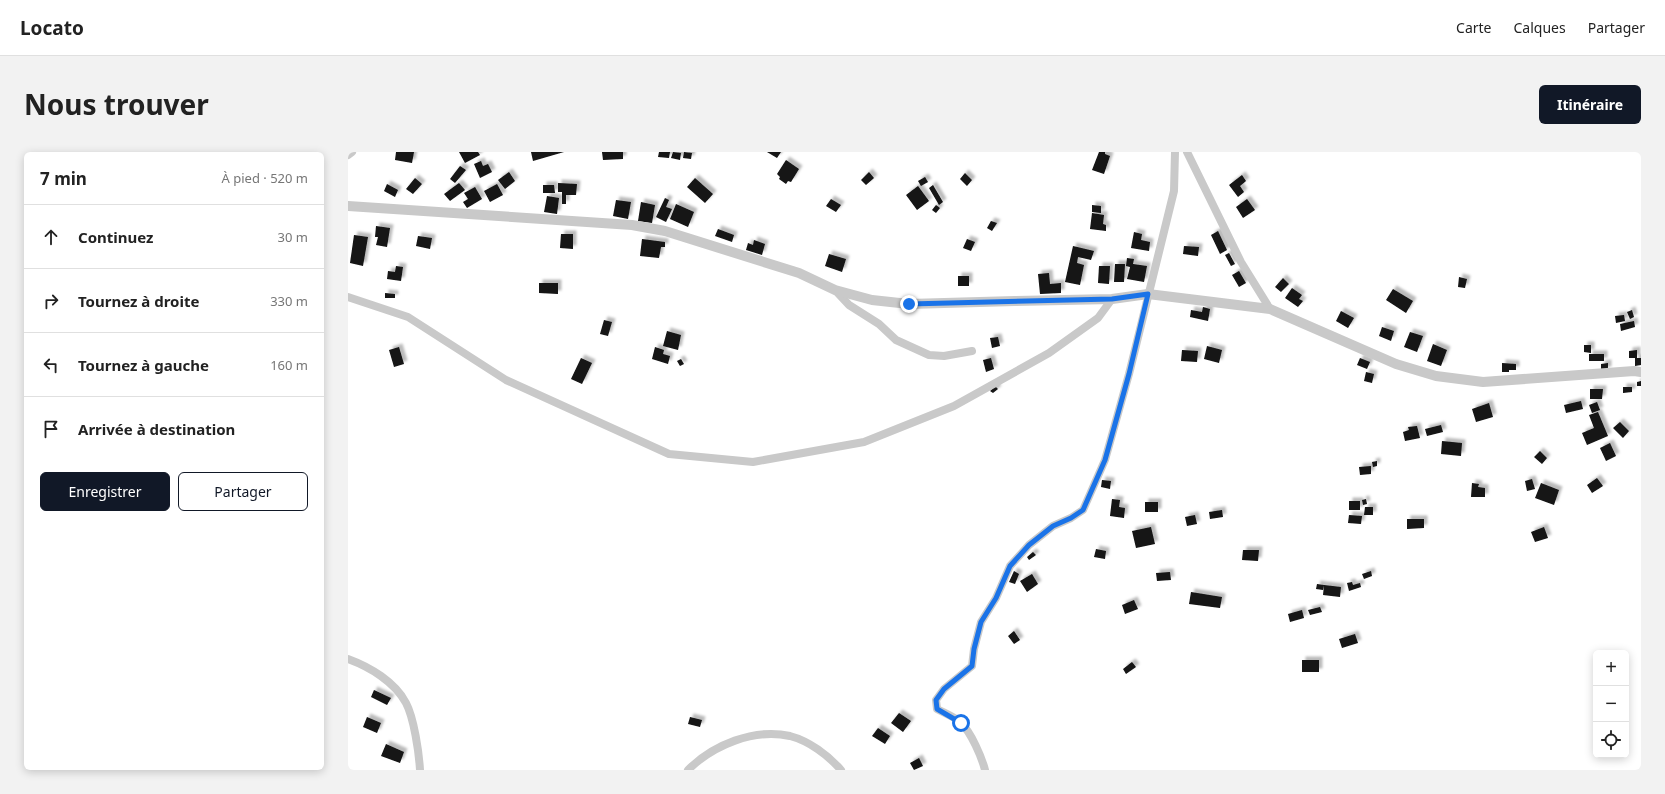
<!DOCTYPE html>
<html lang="fr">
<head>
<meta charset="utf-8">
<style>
	:root { --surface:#fff; --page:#f2f2f2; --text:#222; --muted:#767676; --line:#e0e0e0; --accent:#111827 }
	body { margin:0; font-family:"Noto Sans",sans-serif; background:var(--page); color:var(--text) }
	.controls { position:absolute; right:12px; bottom:12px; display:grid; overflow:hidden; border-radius:6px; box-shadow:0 2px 10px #0003 }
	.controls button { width:36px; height:36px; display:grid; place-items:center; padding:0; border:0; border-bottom:1px solid var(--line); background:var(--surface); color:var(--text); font:20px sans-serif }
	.stop { position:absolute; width:12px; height:12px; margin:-9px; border:3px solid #1a73e8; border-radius:50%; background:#fff }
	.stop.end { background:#1a73e8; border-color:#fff; box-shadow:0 1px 4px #0008 }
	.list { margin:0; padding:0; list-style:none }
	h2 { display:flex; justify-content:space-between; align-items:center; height:52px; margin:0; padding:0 16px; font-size:17px }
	h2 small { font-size:13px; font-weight:400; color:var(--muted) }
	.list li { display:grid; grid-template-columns:26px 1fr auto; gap:12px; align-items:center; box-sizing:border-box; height:64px; padding:0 16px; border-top:1px solid var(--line) }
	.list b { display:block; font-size:15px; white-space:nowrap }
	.list em { font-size:13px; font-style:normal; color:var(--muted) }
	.actions { display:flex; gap:8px; padding:12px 16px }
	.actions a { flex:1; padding:9px 0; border:1px solid var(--accent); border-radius:6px; text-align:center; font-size:14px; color:var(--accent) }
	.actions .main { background:var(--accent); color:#fff }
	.icon { flex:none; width:22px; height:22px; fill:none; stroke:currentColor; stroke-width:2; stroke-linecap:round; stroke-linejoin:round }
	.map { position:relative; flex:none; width:1293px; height:618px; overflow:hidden; border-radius:6px }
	header { display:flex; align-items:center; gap:24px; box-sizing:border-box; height:56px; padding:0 20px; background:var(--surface); border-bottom:1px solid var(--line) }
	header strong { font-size:19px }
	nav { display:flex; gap:22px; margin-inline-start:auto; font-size:14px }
	.intro { display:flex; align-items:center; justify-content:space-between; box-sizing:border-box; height:96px; padding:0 24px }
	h1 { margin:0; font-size:28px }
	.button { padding:10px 18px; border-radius:6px; background:var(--accent); color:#fff; font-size:14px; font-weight:700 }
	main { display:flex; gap:24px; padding:0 24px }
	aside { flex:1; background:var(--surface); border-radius:6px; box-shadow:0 2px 10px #0003 }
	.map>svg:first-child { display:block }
	.building { fill:#131313; filter:url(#shadow) }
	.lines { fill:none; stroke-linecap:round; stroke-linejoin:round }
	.minor { stroke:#c9c9c9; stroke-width:8 }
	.tertiary { stroke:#c9c9c9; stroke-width:10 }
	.route { stroke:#1a73e8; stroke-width:5 }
</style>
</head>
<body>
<header>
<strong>Locato</strong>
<nav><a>Carte</a><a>Calques</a><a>Partager</a></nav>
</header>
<div class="intro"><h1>Nous trouver</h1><a class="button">Itinéraire</a></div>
<main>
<aside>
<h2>7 min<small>À pied · 520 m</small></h2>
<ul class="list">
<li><svg class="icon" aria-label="ahead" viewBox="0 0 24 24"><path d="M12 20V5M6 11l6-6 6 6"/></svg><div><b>Continuez</b></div><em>30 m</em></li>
<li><svg class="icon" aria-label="right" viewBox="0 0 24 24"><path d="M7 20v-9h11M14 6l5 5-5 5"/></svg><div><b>Tournez à droite</b></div><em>330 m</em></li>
<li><svg class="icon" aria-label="left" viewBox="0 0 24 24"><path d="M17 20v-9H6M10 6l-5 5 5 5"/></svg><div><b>Tournez à gauche</b></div><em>160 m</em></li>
<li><svg class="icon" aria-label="arrive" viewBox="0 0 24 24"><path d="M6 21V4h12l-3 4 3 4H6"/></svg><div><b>Arrivée à destination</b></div></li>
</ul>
<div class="actions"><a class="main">Enregistrer</a><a>Partager</a></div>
</aside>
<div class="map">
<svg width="1293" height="618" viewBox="0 0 1293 618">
	<defs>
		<filter id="shadow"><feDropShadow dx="3.5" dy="-3.5" stdDeviation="1" flood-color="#0004"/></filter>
	</defs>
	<rect width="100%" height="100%" fill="#fff"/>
	<path class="building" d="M48,0H66L64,11L47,8Z
		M111,0H130L132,3L117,11Z
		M183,0H216L185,9Z
		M254,0H275V7L255,8Z
		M311,0H322L321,6L310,5Z
		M325,0L333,1L332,8L323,6Z
		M336,0L344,1L343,7L335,6Z
		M419,0H433L429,6Z
		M751,0H757V2L762,4L756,22L744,18Z
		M438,8L451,17L443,30L440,29L438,32L431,27L432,25L429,22Z
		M133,9L135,14L140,12L144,20L132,26L126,12Z
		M112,14L118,18L107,31L102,27Z
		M161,20L167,29L157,37L150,28Z
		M521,20L526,26L518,33L513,28Z
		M617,21L624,28L619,34L612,27Z
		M894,23L898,29L892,34L896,40L890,45L881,33Z
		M577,25L580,30L573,34L570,29Z
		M67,26L74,32L65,42L58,37Z
		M347,26L365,42L357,51L339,35Z
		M111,31L117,38L102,49L96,42Z
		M210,31L229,32L228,43H218V52H214V40H210Z
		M39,32L50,38L47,45L36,39Z
		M149,32L155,43L142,50L136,39Z
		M195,33H206L207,41H195Z
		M585,33L595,50L591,53L581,36Z
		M570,34L581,49L569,58L558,43Z
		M127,35L134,47L119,56L115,50L120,47L116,41Z
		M199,44L211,46L209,62L196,60Z
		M317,46L321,48L318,55L324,57L318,70L308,65Z
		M483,47L493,53L488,60L478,54Z
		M899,47L907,58L895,66L888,55Z
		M268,48L283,50L280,67L265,64Z
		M293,50L307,53L304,71L290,69Z
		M328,52L346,60L340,75L322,67Z
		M588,53L592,56L588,61L584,58Z
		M744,53L753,54V61L744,60Z
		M744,61L756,63L755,72L758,73V79L742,77Z
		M643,69L649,71L644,79L639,76Z
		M28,74L42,76L39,95L28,93L30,85H27Z
		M370,77L386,83L384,90L367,84Z
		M870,79L879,98L872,102L863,83Z
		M786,80L794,82L793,88L802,90L801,99L783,96Z
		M213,82H225V97L212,96Z
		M6,83L20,85L15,114L2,111Z
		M70,84L84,86L82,97L68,94Z
		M294,87L317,90V95H313L311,106L292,104Z
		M619,87L627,90L623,99L615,96Z
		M406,88L417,92L414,103L398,98L400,91L405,93Z
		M725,94L746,99L743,108L730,105L729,111L736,113L732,133L717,130Z
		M836,94L851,95L850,104L835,102Z
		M881,101L887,112L883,114L877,103Z
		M481,102L498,107L494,120L477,114Z
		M779,106L786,107L785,112L799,114L796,130L779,127L782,115L778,114Z
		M767,112H777L776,130H766Z
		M48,114L55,115L53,129L39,127L40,119L47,120Z
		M751,114H762L761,132L750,131Z
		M891,119L898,131L891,135L884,123Z
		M701,121L702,132L713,131V141L692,142L690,122Z
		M610,124H621V134H610Z
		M1111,125L1119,127L1117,136L1110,135Z
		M935,126L941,132L933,140L927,135Z
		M191,131H210V142L191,141Z
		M944,136L954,143L951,147L955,149L950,155L937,146Z
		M1045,137L1065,149L1058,161L1038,148Z
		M37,141L47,142V146H37Z
		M855,155L862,157L860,169L842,165L843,158L854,160Z
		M1284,158L1286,165L1282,167L1279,160Z
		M993,159L1006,166L1000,176L988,169Z
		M1276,163L1277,169L1268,171L1267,164Z
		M256,168L264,170L260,184L252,182Z
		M1286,169L1287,175L1273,179L1272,172Z
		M1034,175L1046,179L1043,189L1031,184Z
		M319,179L333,183L330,198L315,194Z
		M1062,180L1075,184L1069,200L1056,195Z
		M650,185L652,194L644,196L642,186Z
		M1085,192L1099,198L1093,214L1079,209Z
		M1236,193H1243V201L1236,200Z
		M859,194L874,198L871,211L856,207Z
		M51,195L56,212L46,215L41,198Z
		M307,195L316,198L315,202L322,204L320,212L304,207Z
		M834,198L850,199L849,210L833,209Z
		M1289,198V206H1281V199Z
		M1241,202H1256V209H1241Z
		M233,206L244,211L234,232L223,227Z
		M643,206L646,217L638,220L635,208Z
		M1012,206L1022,210L1019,217L1009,213Z
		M1287,206H1293V213L1287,214Z
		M333,207L336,212L332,214L329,209Z
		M1154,211L1168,212V218H1161V220H1154Z
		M1260,211V218H1253V212Z
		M1018,220L1026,222L1024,231L1016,229Z
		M1293,229V234H1289V230Z
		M647,234L650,237L645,241L642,239Z
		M1275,235H1284V240L1275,241Z
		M1242,237H1255L1254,247H1242Z
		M1233,249L1235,257L1218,261L1216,253Z
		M1249,250L1252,258L1244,261L1241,253Z
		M1141,251L1145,265L1128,270L1124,257Z
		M1250,260L1260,284L1239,293L1234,281L1246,276L1241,263Z
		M1272,270L1281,279L1275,286L1265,276Z
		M1093,273L1095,280L1079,284L1077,277Z
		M1069,274L1072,286L1057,289L1055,280L1061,278L1060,275Z
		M1094,289L1114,291L1113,304L1093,302Z
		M1262,291L1268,304L1258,309L1252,296Z
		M1192,299L1199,306L1194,312L1186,305Z
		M1029,309V314L1025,315L1024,310Z
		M1023,314V322L1012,323L1011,315Z
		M1249,326L1255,334L1244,341L1239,333Z
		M1184,327L1187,337L1179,339L1177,329Z
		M754,328L763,329L762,337L753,335Z
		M1124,331L1131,332L1130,335L1137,336V345H1123Z
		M1193,331L1211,338L1206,353L1187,346Z
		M764,347L772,348L771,355L777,356L776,366L762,364Z
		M1018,347L1019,352L1015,353L1014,348Z
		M1001,349H1012V358H1001Z
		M797,350H810V360H797Z
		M1017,355H1025V363H1016Z
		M874,358L875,365L862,367L861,360Z
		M847,363L849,372L839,374L837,365Z
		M1001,363L1014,364L1013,372L1000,371Z
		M1059,367H1076V376L1059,377Z
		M803,375L807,392L788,396L784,379Z
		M1196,375L1200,386L1187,390L1183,380Z
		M748,397L758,399L757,407L746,405Z
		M895,398H911L910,409L894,408Z
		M685,400L688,403L681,408L679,405Z
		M666,419L671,422L667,432L661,430Z
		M1023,419L1024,424L1016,427L1014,422Z
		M822,420L823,428L809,429L808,421Z
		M684,422L690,432L679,440L672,429Z
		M1004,430L1005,433L1012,431L1013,435L1001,439L999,431Z
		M969,432L976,433L975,438L968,437Z
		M976,433L993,435L992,445L975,443Z
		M843,440L874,445L872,456L841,452Z
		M786,448L790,457L777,462L774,453Z
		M972,455L974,460L962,463L960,458Z
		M954,458L956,466L942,470L940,462Z
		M666,479L672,488L666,492L660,484Z
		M1007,482L1010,491L994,496L991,487Z
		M954,508H971V520H954Z
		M784,510L788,515L778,522L775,517Z
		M26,538L43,546L39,553L23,545Z
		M551,561L563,569L555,580L543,571Z
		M19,565L33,571L29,581L15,575Z
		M342,565L354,568L352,575L340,572Z
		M530,576L542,584L537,592L524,584Z
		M38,592L56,600L52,611L33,604Z
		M571,606L575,614L566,618L562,611Z"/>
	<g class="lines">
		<path class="minor" d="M839,0L893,110L922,157
			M0,3L4,0
			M487,138L501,153L531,172L548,188L581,203L596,204L624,199
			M0,145L60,165L158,228L321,302L405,310L516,290L606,254L701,201L750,166L764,147
			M0,507C22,515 47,530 58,551C66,566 71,601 72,618
			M340,618C365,593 406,576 442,584C461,589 480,603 493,618
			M637,618C634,606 623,580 613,571C607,565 596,561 589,557L588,548L596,537L624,514L626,497L633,470L648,446L662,414L681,393L705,374L723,366L735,358L757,308L781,222L826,39L827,0"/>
		<path class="tertiary" d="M0,54L284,73L317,79L451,121L487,138L524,148L561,152L667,149L764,147L800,142L922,157L1048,212L1088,224L1135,230L1286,219L1293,220"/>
	</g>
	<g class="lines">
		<path class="route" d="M561,152L764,147L800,142L781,222L757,308L735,358L723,366L705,374L681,393L662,414L648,446L633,470L626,497L624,514L596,537L588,548L589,557L613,571"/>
	</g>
</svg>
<div class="controls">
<button>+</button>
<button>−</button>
<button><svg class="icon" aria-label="locate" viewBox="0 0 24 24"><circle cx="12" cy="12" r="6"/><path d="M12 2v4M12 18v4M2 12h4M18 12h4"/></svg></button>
</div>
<div class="stop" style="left:613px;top:571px"></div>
<div class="stop end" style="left:561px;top:152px"></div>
</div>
</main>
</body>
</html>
